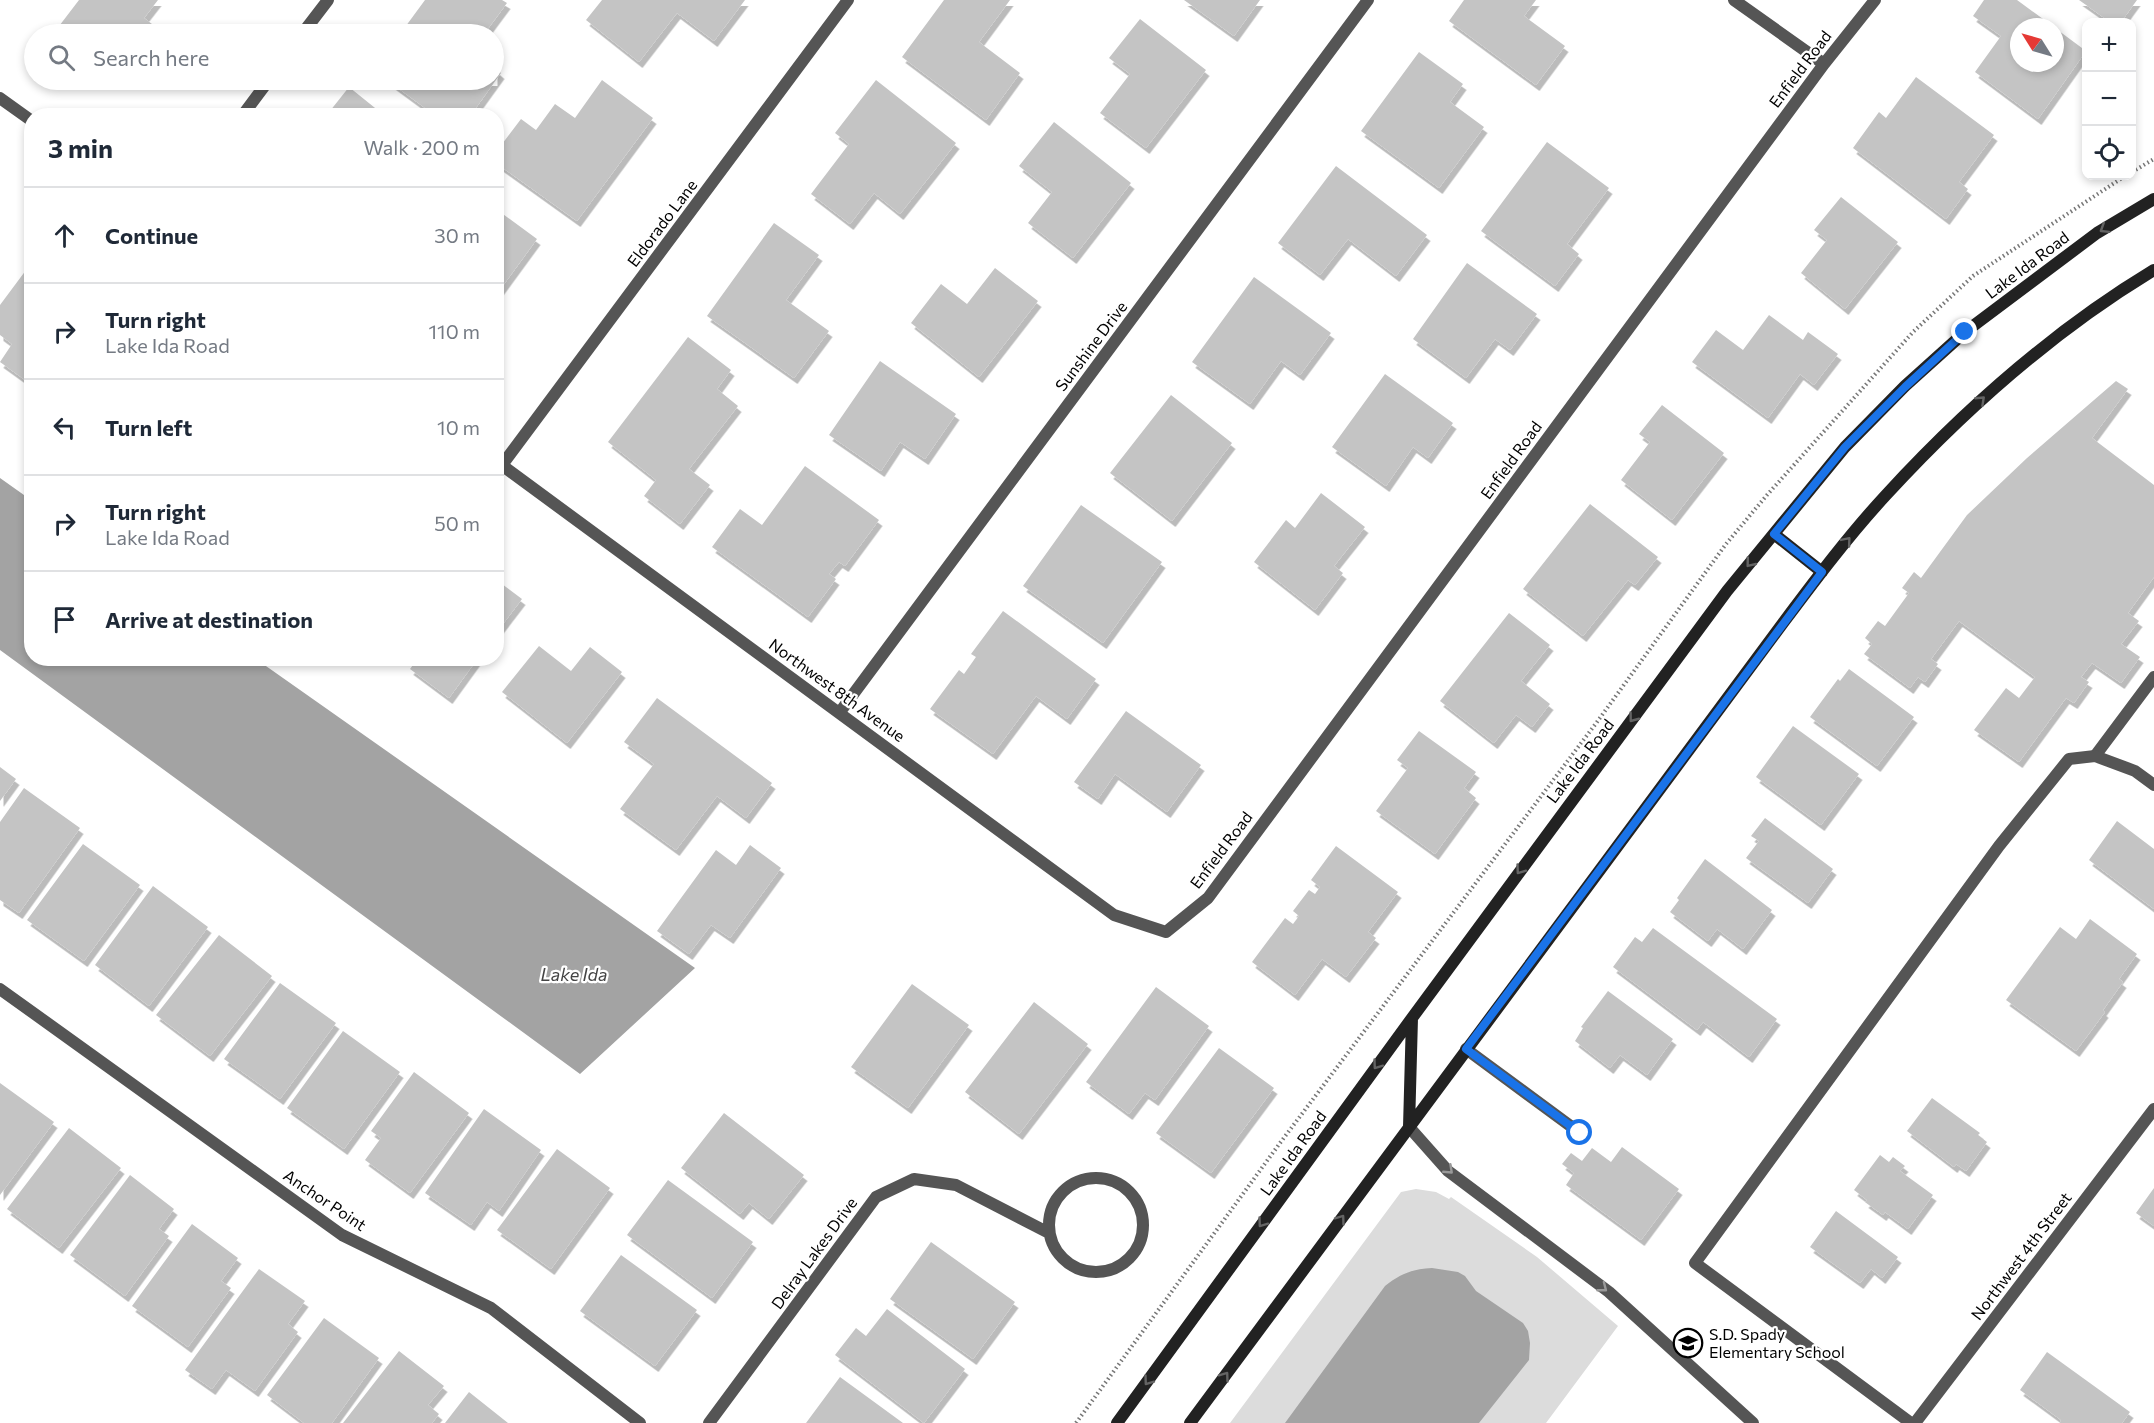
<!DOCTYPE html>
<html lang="en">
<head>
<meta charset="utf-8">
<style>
	:root { --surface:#fff; --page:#f2f2f3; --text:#1f2937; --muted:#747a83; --line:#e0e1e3 }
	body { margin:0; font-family:Commissioner,sans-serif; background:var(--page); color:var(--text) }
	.controls { position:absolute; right:18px; top:18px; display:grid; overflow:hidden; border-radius:12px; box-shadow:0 3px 9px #0003 }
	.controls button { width:54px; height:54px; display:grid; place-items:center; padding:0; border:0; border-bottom:2px solid var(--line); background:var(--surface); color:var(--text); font:30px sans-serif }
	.compass { position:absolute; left:2010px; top:18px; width:54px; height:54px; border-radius:50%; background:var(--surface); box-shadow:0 3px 9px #0003; rotate:307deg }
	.stop { position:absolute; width:18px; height:18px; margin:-14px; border:4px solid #1a73e8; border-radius:50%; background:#fff }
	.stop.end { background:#1a73e8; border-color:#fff; box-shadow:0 2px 6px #0008 }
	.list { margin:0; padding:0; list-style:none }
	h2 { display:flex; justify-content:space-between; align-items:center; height:78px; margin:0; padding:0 24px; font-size:26px }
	h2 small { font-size:20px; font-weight:400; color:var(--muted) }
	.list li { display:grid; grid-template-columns:39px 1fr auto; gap:18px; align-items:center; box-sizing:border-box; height:96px; padding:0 24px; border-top:2px solid var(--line) }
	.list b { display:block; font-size:22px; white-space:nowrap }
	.list p { margin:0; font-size:20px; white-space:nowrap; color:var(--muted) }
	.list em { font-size:20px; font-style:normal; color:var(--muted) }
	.icon { flex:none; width:33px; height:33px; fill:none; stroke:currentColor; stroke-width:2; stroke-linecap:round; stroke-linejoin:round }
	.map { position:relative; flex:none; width:2154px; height:1423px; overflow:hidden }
	.search { position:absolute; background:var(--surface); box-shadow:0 3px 9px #0003; left:24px; top:24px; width:480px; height:66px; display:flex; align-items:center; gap:15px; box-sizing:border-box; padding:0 21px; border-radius:33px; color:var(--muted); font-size:22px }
	.panel { position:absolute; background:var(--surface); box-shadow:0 3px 9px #0003; left:24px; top:108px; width:480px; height:558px; border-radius:24px }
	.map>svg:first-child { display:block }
	.green { fill:#dcdcdc }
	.water { fill:#a3a3a3 }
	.building { fill:#c4c4c4; filter:url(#shadow) }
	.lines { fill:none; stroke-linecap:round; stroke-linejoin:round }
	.path { stroke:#777; stroke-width:4; stroke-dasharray:1.5 3; stroke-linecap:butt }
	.lane { stroke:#555; stroke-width:12 }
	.street { stroke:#555; stroke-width:12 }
	.secondary { stroke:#222; stroke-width:12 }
	.oneway { stroke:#646464 }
	.oneway2 { stroke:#999 }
	.route { stroke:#1a73e8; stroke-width:8 }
	.labels { text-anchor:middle; stroke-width:4.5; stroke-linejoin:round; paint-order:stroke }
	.street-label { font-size:16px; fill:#000; stroke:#fff }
	.poi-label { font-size:16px; fill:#000; stroke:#fff; text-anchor:start }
	.water-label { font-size:18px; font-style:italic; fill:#444; stroke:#fff }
</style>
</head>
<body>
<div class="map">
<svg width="2154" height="1423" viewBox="0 0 2154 1423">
	<defs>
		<filter id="shadow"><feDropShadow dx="3.5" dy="6" stdDeviation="0" flood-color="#0004"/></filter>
	</defs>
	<rect width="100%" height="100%" fill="#fff"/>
	<path class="green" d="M1416,1189L1436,1192L1449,1199L1451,1197L1537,1257L1618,1326L1546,1423H1230L1401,1192Z"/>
	<path class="water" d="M0,478L31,500L32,658L256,659L695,968L580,1074L0,650Z
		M1432,1268L1458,1272L1465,1276L1476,1291L1523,1323L1528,1331L1530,1343L1529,1360L1479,1423H1285L1385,1286C1400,1274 1412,1269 1432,1268Z"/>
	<path class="building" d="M79,0H158L144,18L156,27L150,34H53Z
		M425,0H502L507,3L484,34H400Z
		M602,0H745L714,41L677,13L639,62L586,20Z
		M944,0H1010L979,42L1020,73L986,120L902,57Z
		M1184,0H1260L1234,36Z
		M1464,0H1536L1524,16L1565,46L1536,85L1449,21Z
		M1984,0H2017L2054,27H2019V63H2055V28L2086,51L2038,119L1975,72L2001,36L1973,16Z
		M2079,0H2137L2121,22H2110Z
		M1140,19L1206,70L1146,148L1100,113L1130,74L1109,58Z
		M1419,52L1463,84L1450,102L1484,127L1439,188L1361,131Z
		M494,67L501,73L470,116H436L387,80H494Z
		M1916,77L1994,135L1959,182L1968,189L1946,219L1853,148L1879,112L1886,118Z
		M602,80L653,118L577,221L496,163V152L521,119L536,130L555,104L575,118Z
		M876,80L956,143L900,214L874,193L850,224L811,194L849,144L835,133Z
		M349,87L385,116H326Z
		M1054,122L1131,183L1073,258L1028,223L1052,192L1019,166Z
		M1547,142L1609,188L1567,244L1579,254L1555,286L1481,231Z
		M1336,166L1427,235L1396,276L1348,239L1320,275L1278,243Z
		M1841,197L1898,242L1845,309L1801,273L1827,240L1814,230Z
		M496,209L537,239L496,295Z
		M774,223L819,255L786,300L829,331L794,378L707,316Z
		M32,262V385L0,362L12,344L0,335V305Z
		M1467,263L1537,314L1510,350L1495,339L1466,378L1413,339Z
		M995,268L1038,301L979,377L911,323L941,284L967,304Z
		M1254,277L1331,333L1300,375L1281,361L1250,404L1192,362Z
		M1769,315L1803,340L1808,332L1838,354L1814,385L1800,374L1768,418L1692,362L1716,330L1743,350Z
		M688,337L731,370L717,389L738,406L689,469L710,485L680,524L644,496L656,480L608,442Z
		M880,361L956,414L925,459L900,442L881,471L829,435Z
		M1385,374L1453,423L1428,458L1413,447L1386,486L1332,447Z
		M2116,381L2128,389L2092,438L2154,485V577L2128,613L2139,621L2121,644L2140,657L2121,683L2092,663L2081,677L2089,682L2074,703L2066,698L2019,762L1974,730L2006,688L2019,698L2035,677L1959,621L1931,659L1938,664L1925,682L1918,677L1910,688L1864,654L1872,644L1865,638L1878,621L1885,626L1909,593L1902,588L1914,572L1921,578L1967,515L2027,458Z
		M1171,395L1232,443L1172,521L1110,473Z
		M1662,405L1724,453L1672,520L1621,480L1650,442L1639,434Z
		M805,466L879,520L845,566L839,562L829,574L836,579L808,617L712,547L740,509L762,525Z
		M1321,493L1365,527L1334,566L1343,573L1315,610L1254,562L1286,520L1295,528Z
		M1590,504L1658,557L1635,585L1628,580L1583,636L1523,589Z
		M1081,505L1162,562L1103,643L1023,586Z
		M498,581L522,599L496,633V583Z
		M1003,611L1096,679L1067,719L1036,696L993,754L930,709L959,670L964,674L976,657L971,654Z
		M1509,613L1550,645L1521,681L1550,704L1532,727L1516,715L1494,743L1440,701Z
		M539,646L571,671L590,647L622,672L567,743L502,692Z
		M418,658H478L449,698L410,669Z
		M1849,669L1914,717L1877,766L1810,717L1838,679L1840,681Z
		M657,698L772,783L746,818L717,796L676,850L620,809L654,764L624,742Z
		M1126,711L1201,765L1167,812L1115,774L1098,799L1074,782Z
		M1793,726L1859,774L1821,825L1756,777Z
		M1419,731L1476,772L1464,788L1476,798L1435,854L1376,811L1408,768L1397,760Z
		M0,767L16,779L0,801Z
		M24,788L80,828L19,913L0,900V822Z
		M1765,818L1833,869L1808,903L1746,858L1759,841L1751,836Z
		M2117,821L2154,849V909L2089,860Z
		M83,844L140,885L84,961L27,920Z
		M750,845L781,868L730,938L711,925L689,954L657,931L716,850L736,865Z
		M1336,846L1398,892L1368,932L1376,938L1346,977L1322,959L1295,995L1252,962L1285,918L1293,924L1299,916L1293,911L1309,890L1315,894L1320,887L1311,880Z
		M1705,859L1772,910L1743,949L1717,929L1708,941L1670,912L1679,900L1677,898Z
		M153,886L208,927L149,1006L95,965Z
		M2090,919L2137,954L2119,979L2123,982L2103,1010L2105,1012L2076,1051L2006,1000L2060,927L2076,939Z
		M1653,928L1777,1019L1749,1057L1703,1022L1697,1030L1613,967L1635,937L1642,942Z
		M219,935L272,976L210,1056L156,1015Z
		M280,983L336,1023L280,1099L224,1059Z
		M912,984L969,1025L908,1108L851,1067Z
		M1156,987L1209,1026L1155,1100L1145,1093L1129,1114L1086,1082Z
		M1608,991L1673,1039L1647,1075L1620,1055L1610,1068L1575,1041L1583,1028L1581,1027Z
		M1034,1002L1088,1044L1019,1134L965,1092Z
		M343,1031L400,1072L344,1149L287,1108Z
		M1219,1048L1274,1088L1211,1173L1156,1133Z
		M414,1072L469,1113L410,1193L365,1160L381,1138L371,1131Z
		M0,1083L54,1122L0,1195Z
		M1932,1098L1980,1133L1978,1135L1987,1142L1966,1171L1956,1164L1954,1167L1907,1131Z
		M484,1109L541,1150L499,1211L487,1202L471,1225L425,1193Z
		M724,1113L804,1175L769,1219L749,1203L740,1214L681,1168Z
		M69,1128L121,1168L59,1248L7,1209Z
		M1622,1147L1679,1189L1641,1240L1566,1185L1574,1173L1562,1164L1571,1153L1582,1161L1592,1148L1611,1162Z
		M557,1149L610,1188L551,1269L497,1230Z
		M1880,1155L1889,1162L1893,1157L1905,1166L1900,1171L1933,1195L1908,1229L1885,1212L1883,1215L1865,1202L1867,1200L1854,1190Z
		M130,1175L174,1209L159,1229L169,1236L125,1296L70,1255Z
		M668,1180L753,1242L712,1298L627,1235Z
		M2154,1188V1226L2136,1213Z
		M1836,1211L1898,1257L1882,1278L1871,1269L1860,1283L1810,1247Z
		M192,1224L238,1258L221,1281L231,1288L188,1347L132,1306Z
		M931,1242L1015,1302L973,1359L890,1299Z
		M621,1255L697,1310L655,1366L580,1311Z
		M259,1269L305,1301L288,1324L298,1332L255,1391L226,1370L212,1389L185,1370Z
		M887,1309L965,1369L924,1423L835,1355L856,1328L866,1336Z
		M324,1318L379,1358L332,1423H304L267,1395Z
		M399,1351L444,1386L428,1405L439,1414L432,1423H343Z
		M2047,1352L2130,1412L2122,1423H2060L2061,1420L2020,1390Z
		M840,1377L903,1423H806Z
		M469,1392L508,1423H445Z"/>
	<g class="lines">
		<path class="path" d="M2132,172L2154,159
			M1076,1423L1280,1143L1597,722L1726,544L1767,495L1913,332L1973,276L2125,176"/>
		<path class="lane" d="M2095,756L2154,677
			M1466,1049L1580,1133
			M1409,1127L1448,1171L1609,1292L1753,1423"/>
		<path class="street" d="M1734,0L1824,64
			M302,34L328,0
			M0,98L32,121
			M242,116L269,80
			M496,461L1114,915L1166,932L1208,898L1824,64L1875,0
			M502,465L848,0
			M840,712L1368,0
			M0,989L342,1235L491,1308L640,1423
			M1049 1225a47 47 0 1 1 94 0a47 47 0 1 1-94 0Z
			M709,1423L876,1197L914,1179L956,1185L1049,1233
			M1911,1423L1695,1263L1999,846L2069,759L2095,756L2135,771L2154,785
			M1915,1423L2154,1109"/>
		<path class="secondary" d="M1774,534L1822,572
			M1409,1127L1412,1018
			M1117,1423L1412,1018L1727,591L1845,447L1905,386L1965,332L2097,233L2154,199
			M1190,1423L1783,623C1816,579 1849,535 1886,495C1965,409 2053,331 2154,270"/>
	</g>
	<defs><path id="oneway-chevron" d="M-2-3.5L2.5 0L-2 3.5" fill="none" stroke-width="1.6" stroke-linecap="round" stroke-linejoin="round" transform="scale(1.5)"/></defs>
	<g class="oneway">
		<use href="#oneway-chevron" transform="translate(2104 229) rotate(148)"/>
		<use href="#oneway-chevron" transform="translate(1981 400) rotate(-43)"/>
		<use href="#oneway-chevron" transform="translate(1847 541) rotate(-50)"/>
		<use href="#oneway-chevron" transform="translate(1750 563) rotate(129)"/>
		<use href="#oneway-chevron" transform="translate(1633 718) rotate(127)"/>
		<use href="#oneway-chevron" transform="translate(1520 870) rotate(126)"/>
		<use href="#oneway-chevron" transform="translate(1377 1065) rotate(126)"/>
		<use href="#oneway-chevron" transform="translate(1341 1219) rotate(-54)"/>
		<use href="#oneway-chevron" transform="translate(1262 1223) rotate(126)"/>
		<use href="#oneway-chevron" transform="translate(1225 1376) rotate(-54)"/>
		<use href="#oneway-chevron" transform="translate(1148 1381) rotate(126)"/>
	</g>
	<g class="oneway2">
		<use href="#oneway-chevron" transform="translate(1449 1170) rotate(43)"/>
		<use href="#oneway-chevron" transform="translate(1603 1288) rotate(38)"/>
	</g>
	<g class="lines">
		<path class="route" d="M1580,1133L1466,1049L1822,572L1774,534L1845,447L1905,387L1965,332"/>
	</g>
	<defs>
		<g id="school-ring" transform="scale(1.5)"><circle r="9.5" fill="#fff" stroke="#000" stroke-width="1.5"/><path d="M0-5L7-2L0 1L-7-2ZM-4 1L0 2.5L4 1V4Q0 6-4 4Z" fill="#000"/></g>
	</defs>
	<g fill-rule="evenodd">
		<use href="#school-ring" x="1688" y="1343"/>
	</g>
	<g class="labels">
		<g class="street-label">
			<text transform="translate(1800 69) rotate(-53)" y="6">Enfield Road</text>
			<text transform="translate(662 223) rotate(-53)" y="6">Eldorado Lane</text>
			<text transform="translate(2027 265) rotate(-37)" y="6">Lake Ida Road</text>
			<text transform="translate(1091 346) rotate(-53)" y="6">Sunshine Drive</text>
			<text transform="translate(1511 460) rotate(-54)" y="6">Enfield Road</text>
			<text transform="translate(837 690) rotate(36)" y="6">Northwest 8th Avenue</text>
			<text transform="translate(1580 761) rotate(-53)" y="6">Lake Ida Road</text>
			<text transform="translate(1221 850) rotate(-53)" y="6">Enfield Road</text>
			<text transform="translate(1293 1153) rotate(-54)" y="6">Lake Ida Road</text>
			<text transform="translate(325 1200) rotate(34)" y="6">Anchor Point</text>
			<text transform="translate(814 1253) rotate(-54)" y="6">Delray Lakes Drive</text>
			<text transform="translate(2021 1256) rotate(-53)" y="6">Northwest 4th Street</text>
		</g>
		<g class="poi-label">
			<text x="1709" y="1340">S.D. Spady<tspan x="1709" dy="18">Elementary School</tspan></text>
		</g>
		<g class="water-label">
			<text x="574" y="981">Lake Ida</text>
		</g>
	</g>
</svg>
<div class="controls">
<button>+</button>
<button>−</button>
<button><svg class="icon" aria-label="locate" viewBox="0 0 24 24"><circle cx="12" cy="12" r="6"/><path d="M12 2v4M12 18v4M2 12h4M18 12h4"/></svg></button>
</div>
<svg class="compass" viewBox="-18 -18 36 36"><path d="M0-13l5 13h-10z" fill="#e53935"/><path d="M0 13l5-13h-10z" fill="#747a83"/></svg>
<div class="stop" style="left:1580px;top:1133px"></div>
<div class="stop end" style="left:1965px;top:332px"></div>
<div class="search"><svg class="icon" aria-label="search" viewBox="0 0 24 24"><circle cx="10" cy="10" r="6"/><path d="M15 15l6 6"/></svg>Search here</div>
<section class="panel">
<h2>3 min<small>Walk · 200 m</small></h2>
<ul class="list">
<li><svg class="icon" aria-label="ahead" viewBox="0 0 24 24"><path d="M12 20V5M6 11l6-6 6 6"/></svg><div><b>Continue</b></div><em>30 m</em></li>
<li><svg class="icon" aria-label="right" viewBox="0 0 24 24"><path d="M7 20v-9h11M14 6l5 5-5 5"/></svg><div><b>Turn right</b><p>Lake Ida Road</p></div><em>110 m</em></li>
<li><svg class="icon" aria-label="left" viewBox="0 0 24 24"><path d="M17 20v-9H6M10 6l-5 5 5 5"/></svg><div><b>Turn left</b></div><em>10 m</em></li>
<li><svg class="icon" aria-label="right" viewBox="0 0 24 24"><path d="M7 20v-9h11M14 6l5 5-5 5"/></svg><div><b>Turn right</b><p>Lake Ida Road</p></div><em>50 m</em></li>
<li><svg class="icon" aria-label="arrive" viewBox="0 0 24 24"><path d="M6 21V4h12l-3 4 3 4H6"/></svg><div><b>Arrive at destination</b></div></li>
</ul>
</section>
</div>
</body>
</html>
